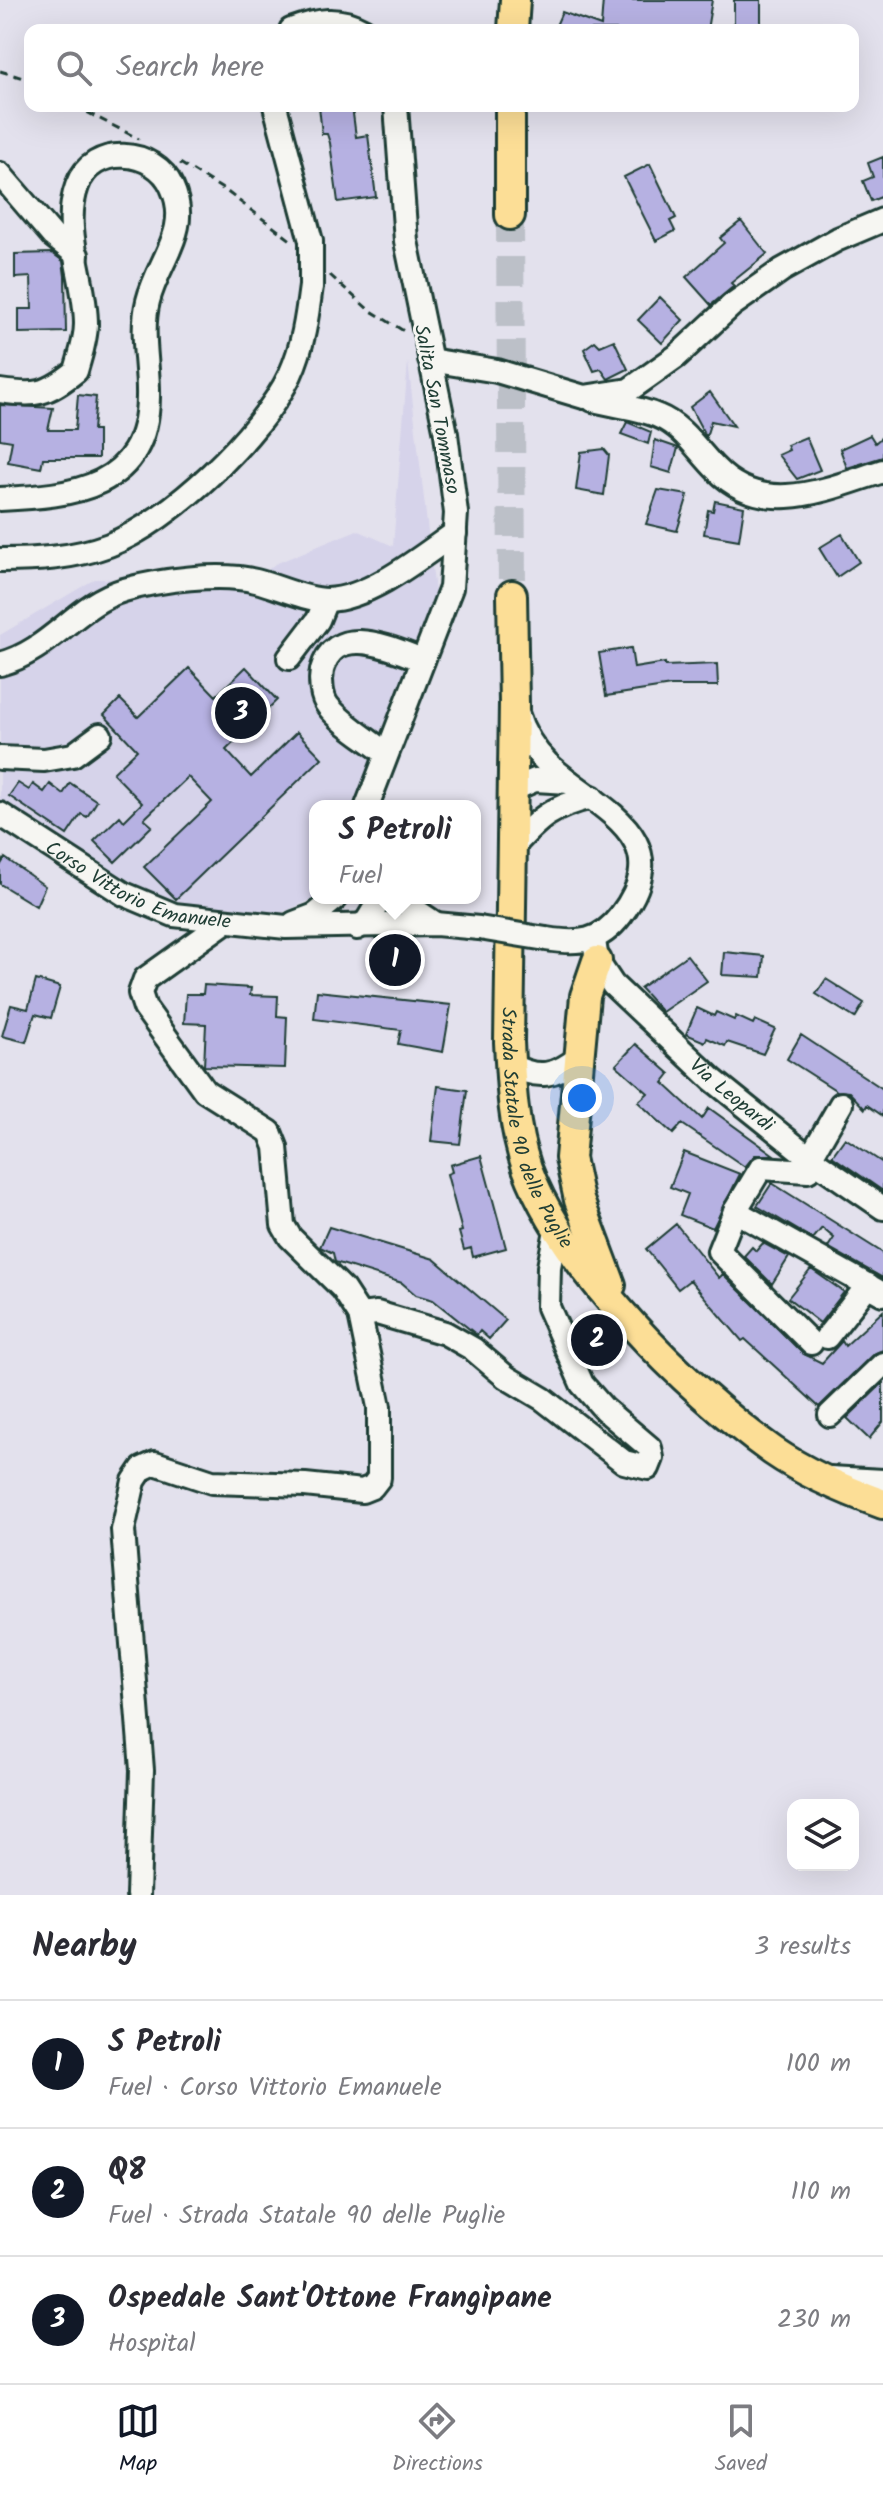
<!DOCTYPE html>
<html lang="en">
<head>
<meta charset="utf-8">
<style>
	:root { --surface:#fff; --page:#f7f7f7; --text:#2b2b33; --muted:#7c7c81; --line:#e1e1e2; --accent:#111827 }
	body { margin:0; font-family:Kalam,sans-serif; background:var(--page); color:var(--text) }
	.controls { position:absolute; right:24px; bottom:24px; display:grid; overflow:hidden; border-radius:16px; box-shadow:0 8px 32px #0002 }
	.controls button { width:72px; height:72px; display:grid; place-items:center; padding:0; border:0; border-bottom:2px solid var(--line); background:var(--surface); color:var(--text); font:40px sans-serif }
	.you { position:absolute; left:582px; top:1098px; width:28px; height:28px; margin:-20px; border:6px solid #fff; border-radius:50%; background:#1a73e8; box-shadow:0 0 0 12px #1a73e833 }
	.badge { display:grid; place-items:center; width:52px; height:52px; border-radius:50%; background:var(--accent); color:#fff; font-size:26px; font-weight:700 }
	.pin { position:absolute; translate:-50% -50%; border:4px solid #fff; box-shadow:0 2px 8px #0006 }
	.popup { position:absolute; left:309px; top:800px; width:172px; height:104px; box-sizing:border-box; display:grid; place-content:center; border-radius:16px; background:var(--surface); filter:drop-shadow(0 2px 6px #0005); font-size:26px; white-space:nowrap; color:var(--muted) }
	.popup b { font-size:30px; color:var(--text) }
	.popup::after { content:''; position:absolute; left:50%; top:100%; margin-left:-16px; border:16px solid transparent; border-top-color:var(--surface) }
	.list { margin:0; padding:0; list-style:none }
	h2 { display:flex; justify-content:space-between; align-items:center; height:104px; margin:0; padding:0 32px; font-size:34px }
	h2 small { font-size:26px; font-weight:400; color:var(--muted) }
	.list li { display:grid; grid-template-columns:52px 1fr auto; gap:24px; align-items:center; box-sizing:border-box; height:128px; padding:0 32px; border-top:2px solid var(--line) }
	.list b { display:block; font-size:30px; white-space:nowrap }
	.list p { margin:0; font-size:26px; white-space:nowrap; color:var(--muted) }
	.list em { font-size:26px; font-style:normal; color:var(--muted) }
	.icon { flex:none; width:44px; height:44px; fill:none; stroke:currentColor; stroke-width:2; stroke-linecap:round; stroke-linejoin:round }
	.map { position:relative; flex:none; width:883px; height:1895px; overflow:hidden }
	.search { position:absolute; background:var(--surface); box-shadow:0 8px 32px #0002; left:24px; right:24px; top:24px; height:88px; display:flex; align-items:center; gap:20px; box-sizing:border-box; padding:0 28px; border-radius:16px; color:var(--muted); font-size:30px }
	.sheet { height:488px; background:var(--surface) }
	nav { display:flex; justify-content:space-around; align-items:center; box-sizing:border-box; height:112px; border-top:2px solid var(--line); background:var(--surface); font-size:22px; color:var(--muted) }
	nav a { display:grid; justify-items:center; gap:4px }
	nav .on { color:var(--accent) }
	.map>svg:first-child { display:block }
	.built { fill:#d6d3ea }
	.building { fill:#b6b1e2; stroke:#1f3d34; stroke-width:2 }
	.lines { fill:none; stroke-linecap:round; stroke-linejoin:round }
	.major-tunnel { stroke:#bcc0c8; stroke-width:28; stroke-dasharray:28 14; stroke-linecap:butt }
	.minor-casing { stroke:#1f3d34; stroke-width:28 }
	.major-casing { stroke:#1f3d34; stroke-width:34 }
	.path { stroke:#1f3d34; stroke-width:3; stroke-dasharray:8 6; stroke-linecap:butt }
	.minor { stroke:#f6f6f2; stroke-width:22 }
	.major { stroke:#fcde96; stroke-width:28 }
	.minor-bridge-casing { stroke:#1f3d34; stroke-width:28; stroke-linecap:butt }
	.minor-bridge { stroke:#f6f6f2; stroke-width:22 }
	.labels { text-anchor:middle; stroke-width:6; stroke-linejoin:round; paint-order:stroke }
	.street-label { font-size:20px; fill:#1f3d34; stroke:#f6f6f2 }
</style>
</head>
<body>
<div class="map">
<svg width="883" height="1895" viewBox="0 0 883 1895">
	<rect width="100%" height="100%" fill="#e3e1ed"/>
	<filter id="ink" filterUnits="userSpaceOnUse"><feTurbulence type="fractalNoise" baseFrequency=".0125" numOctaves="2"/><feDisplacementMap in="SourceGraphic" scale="16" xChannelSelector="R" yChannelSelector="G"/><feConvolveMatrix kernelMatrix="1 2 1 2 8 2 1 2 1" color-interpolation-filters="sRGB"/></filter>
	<g filter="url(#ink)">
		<path class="built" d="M408,362L435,592L358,806H315V898L281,913L216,910L154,895L0,804V635L95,579L259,577L275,564L357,530L393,546Z"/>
		<path class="building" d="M603,0H712L707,30H554L562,12L601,26Z
			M734,0H761V30H734Z
			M319,106H352L356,137L368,135L376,197L338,202L330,143L327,134H322Z
			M883,157V199L881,197L871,201L863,181L873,177L868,163Z
			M650,164L676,218L670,221L675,231L656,241L624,177Z
			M741,221L767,254L731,283L734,286L711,305L686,277L724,243L720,238Z
			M52,253L63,261L65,276L66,332L19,333V309H32L31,277L15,278V254Z
			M660,297L683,320L662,343L638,320Z
			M614,340L628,369L608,379L601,369L594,371L584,349L595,341L600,346Z
			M710,392L734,426L711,421L706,437L690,407Z
			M78,395L96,397L93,430H98V458H43L41,468L8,462L12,441L0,439V405L53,408L48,430H75Z
			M627,422L651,432L648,444L621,434Z
			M870,435L875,443L883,436V457L847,468L840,449Z
			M806,437L820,470L797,479L778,455L789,450L787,445Z
			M655,440L678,448L671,473L651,467Z
			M604,449L609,455L604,495L576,490L581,452Z
			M658,490L688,495L677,531L646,524Z
			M715,501L744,507L739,540L704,534L708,510L713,511Z
			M842,534L859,562L837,577L819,548Z
			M631,648L634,668L665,663V666L717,664L718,686H671L606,696L599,653Z
			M246,667L277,700L226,750L251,777L297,732L322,758L176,899L144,867L212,802L188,777L144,819L152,826L115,862L94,841L120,816L124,821L142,803L113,773L137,750L104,715L120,699L138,717L189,668L216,696Z
			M18,783L29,790L33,784L44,792L50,784L63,794L70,783L97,801L87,817L81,814L67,835L9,796Z
			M5,858L45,886L36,906L0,884V866Z
			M724,952L764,956L762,977L722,975Z
			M687,955L707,981L662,1012L640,988Z
			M826,979L864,1003L855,1018L816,994Z
			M36,980L60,987L51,1018L35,1014L26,1042L2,1036L11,1005L28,1009Z
			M204,985L251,988L250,995L278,996L277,1016L287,1017L285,1068L204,1066L206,1024L184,1023L186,994H203Z
			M317,991L451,1005L443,1052L398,1044L401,1030L314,1019Z
			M697,1008L714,1016L716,1012L734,1020L736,1016L753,1024L755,1020L775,1029L763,1054L727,1042L725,1046L707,1038L705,1042L686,1034Z
			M801,1035L883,1089V1116L867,1105L865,1109L849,1092L837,1091L787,1059Z
			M636,1044L670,1074L663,1083L702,1119L709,1108L774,1155H755L745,1167L682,1124L673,1134L638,1102L648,1093L616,1065Z
			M438,1086L467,1090L460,1144L431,1141Z
			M845,1138L883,1163V1191L832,1156Z
			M684,1152L740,1174L713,1228L680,1215L688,1194L670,1187Z
			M481,1156L506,1248L473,1257L471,1248L464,1250L459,1232L462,1231L447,1174L452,1172L450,1165Z
			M772,1183L883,1253V1278L828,1247L834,1238L822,1228L813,1239L757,1206Z
			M676,1224L719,1278L723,1274L802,1353L822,1363L842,1341L845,1346L883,1311V1350L873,1354L819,1407L745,1339L742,1341L690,1280L678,1289L646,1249Z
			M329,1227L434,1259L506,1320L489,1339L480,1331L477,1335L433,1300L416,1295L402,1283L335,1262L333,1253L320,1247Z
			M763,1243L789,1257L772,1284L744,1256L752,1247L756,1251Z
			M811,1269L844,1292L820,1323L788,1298Z
			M883,1383V1422L869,1439L847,1418Z"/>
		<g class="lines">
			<path class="major-tunnel" d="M510,215L512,595"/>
			<g class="minor-casing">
				<g id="minor">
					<path d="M291,30C318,20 338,16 363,30"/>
					<path d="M275,106L311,241"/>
					<path d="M0,174L53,236L77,255"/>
					<path d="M430,360L497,371L584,397L629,390L677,356L732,305L782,270L838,239L883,220"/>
					<path d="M0,391C37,396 46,395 76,371C80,356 86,340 86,324C86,279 61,230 77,186C92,143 155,148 172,187C192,230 158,260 148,301C140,333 149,366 148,397C147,489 72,496 0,499"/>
					<path d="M593,400C615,406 638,407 658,416C683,426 698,451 716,469C764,519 829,488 883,471"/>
					<path d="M0,560C37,560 74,558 109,545C170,522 262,434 290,375C303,347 307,317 311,286"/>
					<path d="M289,658L318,620L326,600"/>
					<path d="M0,664C51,651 76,604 124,590C159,580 221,572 256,581C277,586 305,600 327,600C369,599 421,557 455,533"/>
					<path d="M517,713C523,733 533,749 548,764C593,807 681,835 621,915C600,943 579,944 546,939"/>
					<path d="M385,753C368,739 342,724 328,706C321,697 320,681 322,670C335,620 394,650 423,660"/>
					<path d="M0,758L44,760L73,755L100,735"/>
					<path d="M512,790L535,780L569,782"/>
					<path d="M367,806L451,588L456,513L446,434L406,241L396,106"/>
					<path id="s1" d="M0,814L124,894L174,915L286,927L436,924L479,928"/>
					<path d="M512,848C539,818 551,807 592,797"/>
					<path d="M397,898L436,924"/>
					<path d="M294,923L315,915L336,898"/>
					<path d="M357,928L367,921L381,898"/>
					<path id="s2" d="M594,940L597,961L613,985L713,1080L810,1158L883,1208"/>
					<path d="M511,1065C538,1080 556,1076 579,1057"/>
					<path d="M735,1211L883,1294"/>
					<path d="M360,1315L377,1313L445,1333L473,1349L506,1377L543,1399L624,1462L648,1468L652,1458L650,1448L604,1409L582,1384L548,1307L549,1267L556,1230"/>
					<path d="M827,1337L868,1285"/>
					<path d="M811,1343L719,1251L735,1211L761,1168L808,1171L810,1158L841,1104"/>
					<path d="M830,1415L883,1364"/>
					<path d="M830,1478L883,1481"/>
					<path d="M138,1895L142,1770L123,1530L134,1481L142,1469L155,1463L212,1482L305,1485L362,1491L372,1487L379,1478V1407L360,1315L343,1289L290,1237L283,1225L276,1147L270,1132L205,1091L145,1008L140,993L145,979L225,922"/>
				</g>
			</g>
			<g class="major-casing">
				<g id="major">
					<path d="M513,30L515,0"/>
					<path d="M510,215V106"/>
					<path id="s3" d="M512,595L514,704L509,1042C511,1083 513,1128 527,1168C564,1268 687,1390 773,1451C805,1473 847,1491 883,1504"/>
					<path d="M597,961L585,996L570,1158L579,1200L611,1285"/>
				</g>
			</g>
			<path class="path" d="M0,71L30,80
				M75,106L139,139
				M180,163L226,191L292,241
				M330,275L368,309L407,333"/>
			<use href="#minor" class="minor"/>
			<use href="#major" class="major"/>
			<g class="minor-bridge-casing">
				<path id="minor-bridge" d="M311,286V241
					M479,928L546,939"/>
			</g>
			<use href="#minor-bridge" class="minor-bridge"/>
		</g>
	</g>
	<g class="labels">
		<g class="street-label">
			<text transform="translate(438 409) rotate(79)" y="7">Salita San Tommaso</text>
			<text dy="7" stroke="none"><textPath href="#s1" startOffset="158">Corso Vittorio Emanuele</textPath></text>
			<text dy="7" stroke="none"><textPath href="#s2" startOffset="212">Via Leopardi</textPath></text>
			<text dy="7" stroke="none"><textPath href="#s3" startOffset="538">Strada Statale 90 delle Puglie</textPath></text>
		</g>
	</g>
</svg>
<div class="controls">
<button><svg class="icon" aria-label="layers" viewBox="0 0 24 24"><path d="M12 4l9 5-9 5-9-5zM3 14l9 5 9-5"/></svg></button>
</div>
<div class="you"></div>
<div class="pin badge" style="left:395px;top:960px">1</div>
<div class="popup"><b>S Petroli</b>Fuel</div>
<div class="pin badge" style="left:597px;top:1340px">2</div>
<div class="pin badge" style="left:241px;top:713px">3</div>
<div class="search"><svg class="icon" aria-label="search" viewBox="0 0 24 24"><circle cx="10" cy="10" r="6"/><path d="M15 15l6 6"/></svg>Search here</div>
</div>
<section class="sheet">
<h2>Nearby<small>3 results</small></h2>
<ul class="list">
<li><span class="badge">1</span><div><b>S Petroli</b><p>Fuel · Corso Vittorio Emanuele</p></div><em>100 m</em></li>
<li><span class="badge">2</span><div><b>Q8</b><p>Fuel · Strada Statale 90 delle Puglie</p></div><em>110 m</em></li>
<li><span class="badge">3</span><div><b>Ospedale Sant'Ottone Frangipane</b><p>Hospital</p></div><em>230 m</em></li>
</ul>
</section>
<nav>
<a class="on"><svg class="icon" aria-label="map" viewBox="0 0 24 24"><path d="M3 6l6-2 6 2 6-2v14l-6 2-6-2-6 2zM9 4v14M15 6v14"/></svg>Map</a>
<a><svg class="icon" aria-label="directions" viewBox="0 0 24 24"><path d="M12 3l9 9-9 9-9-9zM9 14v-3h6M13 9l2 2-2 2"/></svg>Directions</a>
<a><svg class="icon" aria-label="saved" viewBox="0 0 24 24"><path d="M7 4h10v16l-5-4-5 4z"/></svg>Saved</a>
</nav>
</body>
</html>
